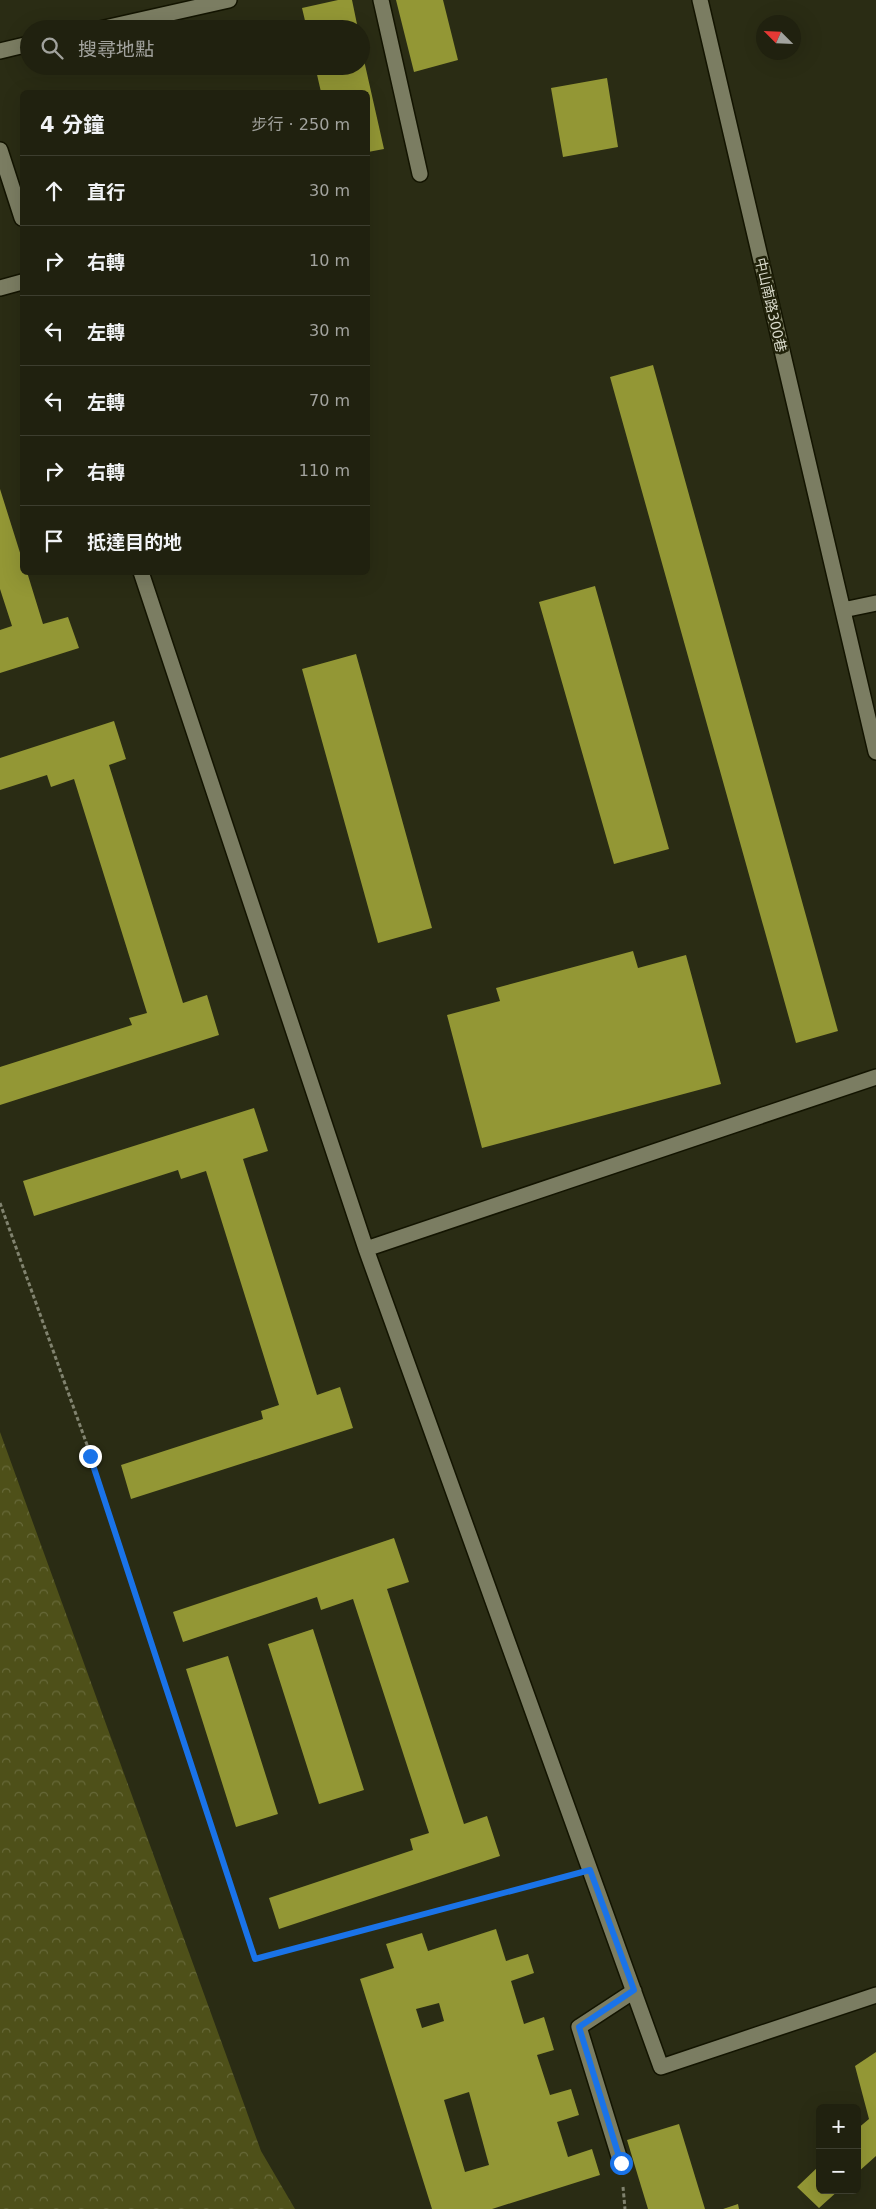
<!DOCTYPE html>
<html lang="zh-TW">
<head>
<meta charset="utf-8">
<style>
	:root { --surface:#20210f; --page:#282918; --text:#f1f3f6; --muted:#a2a39e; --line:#3d3e2f }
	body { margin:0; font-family:"DejaVu Sans","Noto Sans TC",sans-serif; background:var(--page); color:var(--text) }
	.controls { position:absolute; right:15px; bottom:15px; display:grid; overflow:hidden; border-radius:8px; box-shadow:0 5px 20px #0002 }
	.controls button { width:45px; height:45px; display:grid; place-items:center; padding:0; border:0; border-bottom:1px solid var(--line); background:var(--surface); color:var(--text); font:25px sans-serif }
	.compass { position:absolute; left:756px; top:15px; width:45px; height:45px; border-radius:50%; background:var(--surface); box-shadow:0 5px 20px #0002; rotate:294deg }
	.stop { position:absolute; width:15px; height:15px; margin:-11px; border:4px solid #1a73e8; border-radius:50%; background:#fff }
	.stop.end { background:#1a73e8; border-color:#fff; box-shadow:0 1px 5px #0008 }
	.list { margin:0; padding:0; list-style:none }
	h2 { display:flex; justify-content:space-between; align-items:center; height:65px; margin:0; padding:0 20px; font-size:21px }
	h2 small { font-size:16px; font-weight:400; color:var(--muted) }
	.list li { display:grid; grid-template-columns:32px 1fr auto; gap:15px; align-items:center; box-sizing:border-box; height:70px; padding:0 20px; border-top:1px solid var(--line) }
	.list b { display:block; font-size:19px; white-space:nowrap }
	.list em { font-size:16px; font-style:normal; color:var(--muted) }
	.icon { flex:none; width:28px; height:28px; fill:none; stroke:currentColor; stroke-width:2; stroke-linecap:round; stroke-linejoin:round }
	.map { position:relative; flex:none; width:876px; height:2209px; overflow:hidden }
	.search { position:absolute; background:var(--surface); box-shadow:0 5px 20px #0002; left:20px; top:20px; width:350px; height:55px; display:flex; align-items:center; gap:12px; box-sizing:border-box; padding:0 18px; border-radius:28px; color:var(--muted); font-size:19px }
	.panel { position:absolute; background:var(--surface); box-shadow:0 5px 20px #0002; left:20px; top:90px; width:350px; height:485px; border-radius:8px }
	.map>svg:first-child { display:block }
	.forest { fill:url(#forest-crowns) }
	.building { fill:#939735; fill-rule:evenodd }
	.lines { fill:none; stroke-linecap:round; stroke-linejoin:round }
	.minor-casing { stroke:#131400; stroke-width:18 }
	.path { stroke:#81836f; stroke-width:3; stroke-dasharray:4 2.5; stroke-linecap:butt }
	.minor { stroke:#7b7d62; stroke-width:15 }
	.route { stroke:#1a73e8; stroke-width:6 }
	.labels { text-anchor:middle; stroke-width:5; stroke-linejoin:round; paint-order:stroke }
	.street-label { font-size:14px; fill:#dadbcc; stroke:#21220a }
</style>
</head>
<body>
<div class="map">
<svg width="876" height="2209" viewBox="0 0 876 2209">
	<defs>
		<pattern id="forest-crowns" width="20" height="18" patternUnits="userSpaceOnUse" patternTransform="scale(1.25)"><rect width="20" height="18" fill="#4e5019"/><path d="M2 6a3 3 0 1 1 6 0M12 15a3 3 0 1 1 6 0" fill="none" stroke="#676939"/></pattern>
	</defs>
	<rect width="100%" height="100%" fill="#2a2c14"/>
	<path class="forest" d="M0,1432L261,2151L295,2209H0Z"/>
	<path class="building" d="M338,0H352L358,29H307L302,8Z
		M396,0H443L458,60L414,72Z
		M361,47L384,149L368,152V92H321L315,66H361Z
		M607,78L618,147L563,157L551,88Z
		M653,365L838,1031L796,1043L610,377Z
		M0,489L22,559V572H27L43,624L68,617L79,648L0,673V630L12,626L0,589Z
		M595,586L669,849L614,864L539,602Z
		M356,654L432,928L378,943L302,669Z
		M114,721L126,759L109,765L183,1003L207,995L219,1035L0,1105V1067L132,1025L129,1018L147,1013L74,779L51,787L47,775L0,790V758Z
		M633,951L638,968L686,955L721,1084L482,1148L447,1015L500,1001L496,988Z
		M254,1108L268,1151L243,1159L317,1395L340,1387L353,1428L131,1499L121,1465L263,1419L261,1411L279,1405L206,1171L181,1179L178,1170L34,1216L23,1181Z
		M394,1538L409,1582L387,1589L464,1824L487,1816L500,1856L279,1929L269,1898L413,1850L410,1839L429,1833L353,1599L321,1610L317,1597L183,1642L173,1612Z
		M313,1629L364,1790L319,1804L268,1644Z
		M228,1656L278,1814L236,1827L186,1669Z
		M496,1929L506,1961L528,1954L534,1973L511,1981L524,2024L544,2017L554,2050L537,2055L550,2095L571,2089L579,2115L557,2122L568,2157L592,2149L600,2175L492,2209H432L360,1979L394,1968L386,1944L422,1933L428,1951ZM439,2003L444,2021L422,2028L416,2009ZM469,2092L489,2165L465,2172L444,2100Z
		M876,2052V2156L857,2173V2129L869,2119L855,2066Z
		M679,2124L705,2209H648L627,2140Z
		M820,2165V2190H839L819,2208L797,2187Z
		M738,2204L739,2209H723Z"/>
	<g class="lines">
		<g class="minor-casing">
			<path id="minor" d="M381,0L420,174
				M700,0L876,752
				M100,29L229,0
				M0,51L29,44
				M0,150L22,218
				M0,288L22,282
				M141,572L366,1249
				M843,610L876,603
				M876,1077L366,1249L661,2067L876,1995
				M621,2163L579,2027L634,1991"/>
		</g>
		<path class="path" d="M0,1203L91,1456L255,1959L568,1876
			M623,2187L625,2209"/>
		<use href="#minor" class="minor"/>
	</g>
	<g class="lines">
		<path class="route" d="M90,1456L255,1959L590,1870L634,1990L579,2027L621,2163"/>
	</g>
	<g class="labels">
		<g class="street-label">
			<text transform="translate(771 305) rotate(77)" y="5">中山南路300巷</text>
		</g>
	</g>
</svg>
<div class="controls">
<button>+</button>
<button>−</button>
</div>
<svg class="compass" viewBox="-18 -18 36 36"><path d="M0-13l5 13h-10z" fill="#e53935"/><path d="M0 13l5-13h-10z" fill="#a2a39e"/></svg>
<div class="stop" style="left:621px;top:2163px"></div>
<div class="stop end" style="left:90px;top:1456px"></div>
<div class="search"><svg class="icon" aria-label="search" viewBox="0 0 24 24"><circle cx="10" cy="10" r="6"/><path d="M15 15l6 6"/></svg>搜尋地點</div>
<section class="panel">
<h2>4 分鐘<small>步行 · 250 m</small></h2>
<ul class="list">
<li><svg class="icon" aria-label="ahead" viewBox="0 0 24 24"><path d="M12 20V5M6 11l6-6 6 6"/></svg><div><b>直行</b></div><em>30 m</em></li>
<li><svg class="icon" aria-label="right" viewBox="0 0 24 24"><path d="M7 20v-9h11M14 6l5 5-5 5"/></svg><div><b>右轉</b></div><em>10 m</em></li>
<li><svg class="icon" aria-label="left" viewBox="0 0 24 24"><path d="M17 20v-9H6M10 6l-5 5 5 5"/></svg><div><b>左轉</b></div><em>30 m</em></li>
<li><svg class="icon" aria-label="left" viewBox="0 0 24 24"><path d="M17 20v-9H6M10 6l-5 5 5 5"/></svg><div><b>左轉</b></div><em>70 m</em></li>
<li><svg class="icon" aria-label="right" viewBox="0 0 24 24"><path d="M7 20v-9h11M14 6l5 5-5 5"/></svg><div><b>右轉</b></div><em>110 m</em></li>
<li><svg class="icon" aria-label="arrive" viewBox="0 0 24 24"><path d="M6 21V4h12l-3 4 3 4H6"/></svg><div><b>抵達目的地</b></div></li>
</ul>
</section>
</div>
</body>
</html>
